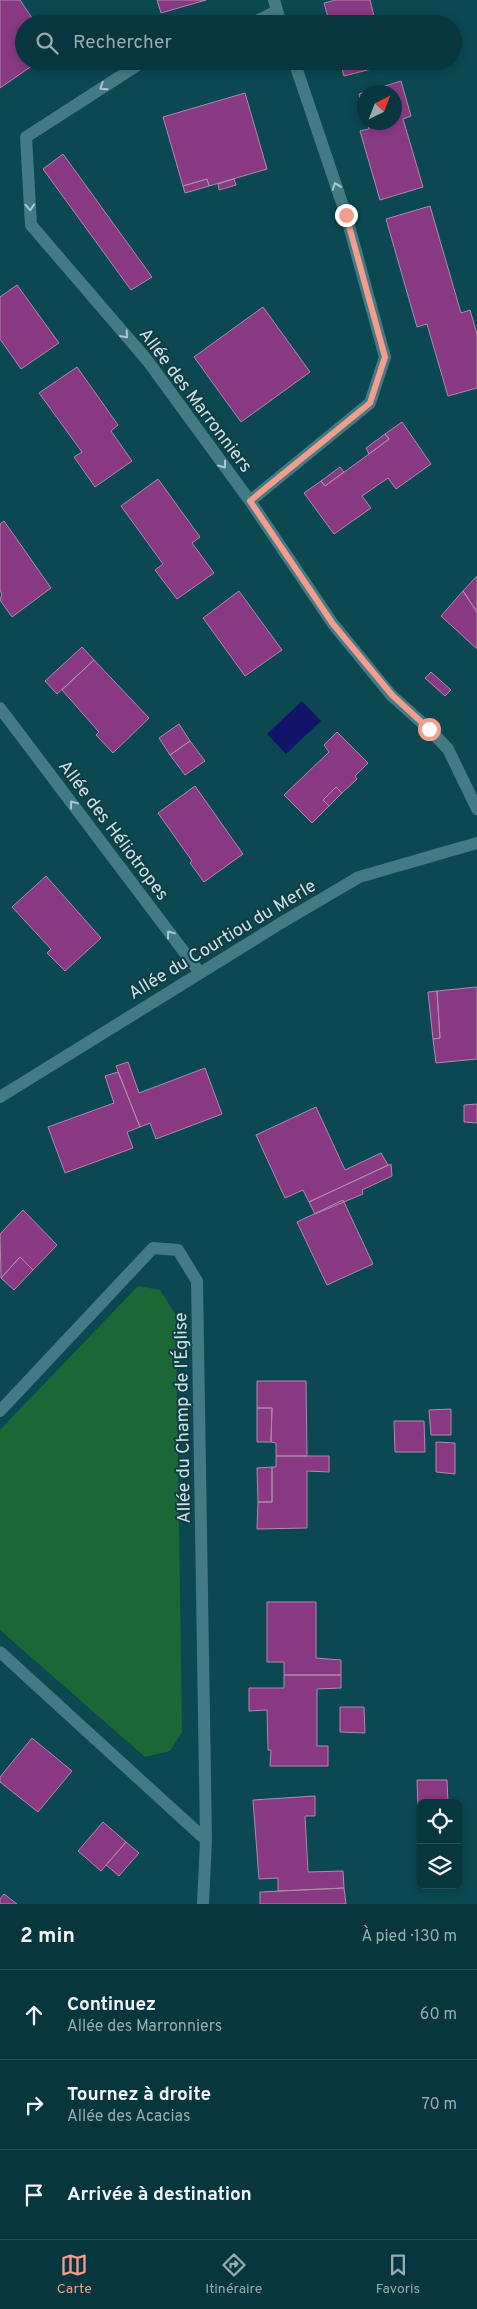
<!DOCTYPE html>
<html lang="fr">
<head>
<meta charset="utf-8">
<style>
	:root { --surface:#08363e; --page:#164149; --text:#f1f3f6; --muted:#98abb0; --line:#295058; --accent:#f59d8d }
	body { margin:0; font-family:Overpass,sans-serif; background:var(--page); color:var(--text) }
	.controls { position:absolute; right:15px; bottom:15px; display:grid; overflow:hidden; border-radius:8px; box-shadow:0 2px 8px #0003 }
	.controls button { width:45px; height:45px; display:grid; place-items:center; padding:0; border:0; border-bottom:1px solid var(--line); background:var(--surface); color:var(--text); font:25px sans-serif }
	.compass { position:absolute; left:357px; top:85px; width:45px; height:45px; border-radius:50%; background:var(--surface); box-shadow:0 2px 8px #0003; rotate:42deg }
	.stop { position:absolute; width:15px; height:15px; margin:-11px; border:4px solid #f59d8d; border-radius:50%; background:#fff }
	.stop.end { background:#f59d8d; border-color:#fff; box-shadow:0 1px 5px #0008 }
	.list { margin:0; padding:0; list-style:none }
	h2 { display:flex; justify-content:space-between; align-items:center; height:65px; margin:0; padding:0 20px; font-size:21px }
	h2 small { font-size:16px; font-weight:400; color:var(--muted) }
	.list li { display:grid; grid-template-columns:32px 1fr auto; gap:15px; align-items:center; box-sizing:border-box; height:90px; padding:0 20px; border-top:1px solid var(--line) }
	.list b { display:block; font-size:19px; white-space:nowrap }
	.list p { margin:0; font-size:16px; white-space:nowrap; color:var(--muted) }
	.list em { font-size:16px; font-style:normal; color:var(--muted) }
	.icon { flex:none; width:28px; height:28px; fill:none; stroke:currentColor; stroke-width:2; stroke-linecap:round; stroke-linejoin:round }
	.map { position:relative; flex:none; width:477px; height:1904px; overflow:hidden }
	.search { position:absolute; background:var(--surface); box-shadow:0 2px 8px #0003; left:15px; right:15px; top:15px; height:55px; display:flex; align-items:center; gap:12px; box-sizing:border-box; padding:0 18px; border-radius:28px; color:var(--muted); font-size:19px }
	.sheet { height:335px; background:var(--surface) }
	nav { display:flex; justify-content:space-around; align-items:center; box-sizing:border-box; height:70px; border-top:1px solid var(--line); background:var(--surface); font-size:14px; color:var(--muted) }
	nav a { display:grid; justify-items:center; gap:2px }
	nav .on { color:var(--accent) }
	.map>svg:first-child { display:block }
	.grass { fill:#1c6736 }
	.water { fill:#12146a }
	.building { fill:#893982; stroke:#ae8ba9 }
	.lines { fill:none; stroke-linecap:round; stroke-linejoin:round }
	.minor { stroke:#447a84; stroke-width:12 }
	.oneway { stroke:#a7c9cf }
	.route { stroke:#f59d8d; stroke-width:6 }
	.labels { text-anchor:middle; stroke-width:4; stroke-linejoin:round; paint-order:stroke }
	.street-label { font-size:18px; fill:#c8e3e8; stroke:#113c44 }
</style>
</head>
<body>
<div class="map">
<svg width="477" height="1904" viewBox="0 0 477 1904">
	<rect width="100%" height="100%" fill="#0b4852"/>
	<path class="grass" d="M138,1286L160,1290L176,1315L182,1732L170,1751L145,1757L0,1630V1430Z"/>
	<path class="water" d="M302,701L321,721L286,754L267,734Z"/>
	<path class="building" d="M0,0H20L36,24H24V61H39L0,88Z
		M157,0H206L161,13Z
		M336,0H370L376,24H330L324,3Z
		M340,61H386L387,65L344,76Z
		M401,81L411,116L403,119L423,187L380,200L360,131L369,129L367,122H394V92H364V114L359,94Z
		M245,93L267,169L209,186L207,179L183,186L163,117Z
		M63,154L152,277L131,290L43,169Z
		M207,179L209,186L185,193L183,186Z
		M234,179L236,185L219,190L218,184Z
		M430,206L461,313L470,310L477,334V388L448,396L427,324L417,327L386,219Z
		M17,285L59,343L21,369L0,339V297Z
		M263,307L310,372L241,422L194,357Z
		M77,367L118,425L111,431L132,461L95,487L74,457L82,452L39,393Z
		M402,422L431,464L396,489L388,478L362,496L371,508L334,534L304,493L321,481L325,486L369,454L389,439L385,434Z
		M385,434L389,439L369,454L366,448Z
		M340,467L344,472L325,486L321,481Z
		M158,479L200,537L192,543L214,573L177,599L155,570L163,564L121,506Z
		M4,521L51,588L12,617L0,600L2,594L0,591V524Z
		M477,576V612L463,591Z
		M239,591L282,650L245,676L203,618Z
		M463,591L477,612V649L441,616Z
		M82,647L94,660L57,694L45,681Z
		M94,660L149,718L113,753L96,735L99,732L62,690Z
		M431,672L451,690L445,696L425,678Z
		M179,724L190,741L170,755L159,738Z
		M337,732L368,763L355,776L357,779L342,793L336,787L323,800L329,806L312,823L284,795L329,752L324,745Z
		M190,741L205,761L185,775L170,755Z
		M195,786L243,854L204,882L190,863L192,861L158,813Z
		M336,787L342,793L329,806L323,800Z
		M46,876L101,938L65,971L47,953L51,949L12,907Z
		M477,987V1059L436,1063L433,1039L440,1038L437,991Z
		M437,991L440,1038L433,1039L428,992Z
		M128,1062L139,1093L205,1068L222,1114L156,1139L150,1123L140,1127L116,1066Z
		M118,1072L140,1127L127,1132L133,1148L65,1173L48,1127L114,1103L105,1076Z
		M477,1104V1123L464,1122V1105Z
		M316,1107L345,1170L381,1153L388,1165L309,1202L303,1190L285,1198L256,1135Z
		M391,1164L392,1176L362,1190L363,1194L315,1214L309,1202Z
		M343,1200L373,1264L327,1285L297,1222Z
		M23,1210L57,1245L33,1270L20,1257L1,1278L0,1234Z
		M20,1257L33,1270L14,1290L1,1278Z
		M257,1381H306L307,1456H276V1443L271,1442L272,1408H257Z
		M257,1408H272L271,1442H257Z
		M451,1409V1435H431L429,1410Z
		M394,1421H424L425,1452H395Z
		M436,1442L455,1443V1474L436,1472Z
		M276,1456H329V1472L307,1471V1528L257,1529L258,1502H272V1467H276Z
		M272,1467V1502H258L257,1468Z
		M267,1602H316V1658L341,1660V1675H284V1662H267Z
		M284,1675H341V1688L317,1689V1746H328V1766H270L271,1750H268L267,1710L249,1711V1688H284Z
		M340,1707H364L365,1733L340,1732Z
		M32,1738L72,1771L38,1812L0,1782V1777Z
		M417,1780H447L448,1803H421V1805H418Z
		M315,1796V1816H305L308,1872L343,1871L344,1888L278,1891V1878L259,1879L253,1800Z
		M103,1822L126,1842L101,1871L78,1851Z
		M126,1842L139,1853L119,1876L106,1865Z
		M344,1888L346,1904H260V1892Z
		M4,1894L17,1904H0V1899Z"/>
	<g class="lines">
		<path class="minor" d="M274,0L281,24
			M250,24L277,11
			M144,61L26,137L31,225L147,360L250,501L333,624L391,695L429,729L448,749L477,809
			M250,501L370,403L385,357L346,215L294,61
			M0,708L200,973
			M0,1097L281,923L359,877L477,843
			M0,1411L153,1248L178,1250L197,1281L206,1840L203,1904
			M0,1652L206,1840"/>
	</g>
	<defs><path id="oneway-chevron" d="M-2-3.5L2.5 0L-2 3.5" fill="none" stroke-width="1.6" stroke-linecap="round" stroke-linejoin="round" transform="scale(1.25)"/></defs>
	<g class="oneway">
		<use href="#oneway-chevron" transform="translate(103 87) rotate(147)"/>
		<use href="#oneway-chevron" transform="translate(336 186) rotate(-109)"/>
		<use href="#oneway-chevron" transform="translate(30 207) rotate(87)"/>
		<use href="#oneway-chevron" transform="translate(125 335) rotate(49)"/>
		<use href="#oneway-chevron" transform="translate(223 465) rotate(54)"/>
		<use href="#oneway-chevron" transform="translate(73 804) rotate(-127)"/>
		<use href="#oneway-chevron" transform="translate(170 934) rotate(-127)"/>
	</g>
	<g class="lines">
		<path class="route" d="M346,215L385,357L370,403L250,501L333,624L392,695L429,729"/>
	</g>
	<g class="labels">
		<g class="street-label">
			<text transform="translate(196 400) rotate(53)" y="6">Allée des Marronniers</text>
			<text transform="translate(114 830) rotate(53)" y="6">Allée des Héliotropes</text>
			<text transform="translate(222 939) rotate(-31)" y="6">Allée du Courtiou du Merle</text>
			<text transform="translate(182 1418) rotate(-91)" y="6">Allée du Champ de l'Église</text>
		</g>
	</g>
</svg>
<div class="controls">
<button><svg class="icon" aria-label="locate" viewBox="0 0 24 24"><circle cx="12" cy="12" r="6"/><path d="M12 2v4M12 18v4M2 12h4M18 12h4"/></svg></button>
<button><svg class="icon" aria-label="layers" viewBox="0 0 24 24"><path d="M12 4l9 5-9 5-9-5zM3 14l9 5 9-5"/></svg></button>
</div>
<svg class="compass" viewBox="-18 -18 36 36"><path d="M0-13l5 13h-10z" fill="#e53935"/><path d="M0 13l5-13h-10z" fill="#98abb0"/></svg>
<div class="stop" style="left:429px;top:729px"></div>
<div class="stop end" style="left:346px;top:215px"></div>
<div class="search"><svg class="icon" aria-label="search" viewBox="0 0 24 24"><circle cx="10" cy="10" r="6"/><path d="M15 15l6 6"/></svg>Rechercher</div>
</div>
<section class="sheet">
<h2>2 min<small>À pied · 130 m</small></h2>
<ul class="list">
<li><svg class="icon" aria-label="ahead" viewBox="0 0 24 24"><path d="M12 20V5M6 11l6-6 6 6"/></svg><div><b>Continuez</b><p>Allée des Marronniers</p></div><em>60 m</em></li>
<li><svg class="icon" aria-label="right" viewBox="0 0 24 24"><path d="M7 20v-9h11M14 6l5 5-5 5"/></svg><div><b>Tournez à droite</b><p>Allée des Acacias</p></div><em>70 m</em></li>
<li><svg class="icon" aria-label="arrive" viewBox="0 0 24 24"><path d="M6 21V4h12l-3 4 3 4H6"/></svg><div><b>Arrivée à destination</b></div></li>
</ul>
</section>
<nav>
<a class="on"><svg class="icon" aria-label="map" viewBox="0 0 24 24"><path d="M3 6l6-2 6 2 6-2v14l-6 2-6-2-6 2zM9 4v14M15 6v14"/></svg>Carte</a>
<a><svg class="icon" aria-label="directions" viewBox="0 0 24 24"><path d="M12 3l9 9-9 9-9-9zM9 14v-3h6M13 9l2 2-2 2"/></svg>Itinéraire</a>
<a><svg class="icon" aria-label="saved" viewBox="0 0 24 24"><path d="M7 4h10v16l-5-4-5 4z"/></svg>Favoris</a>
</nav>
</body>
</html>
